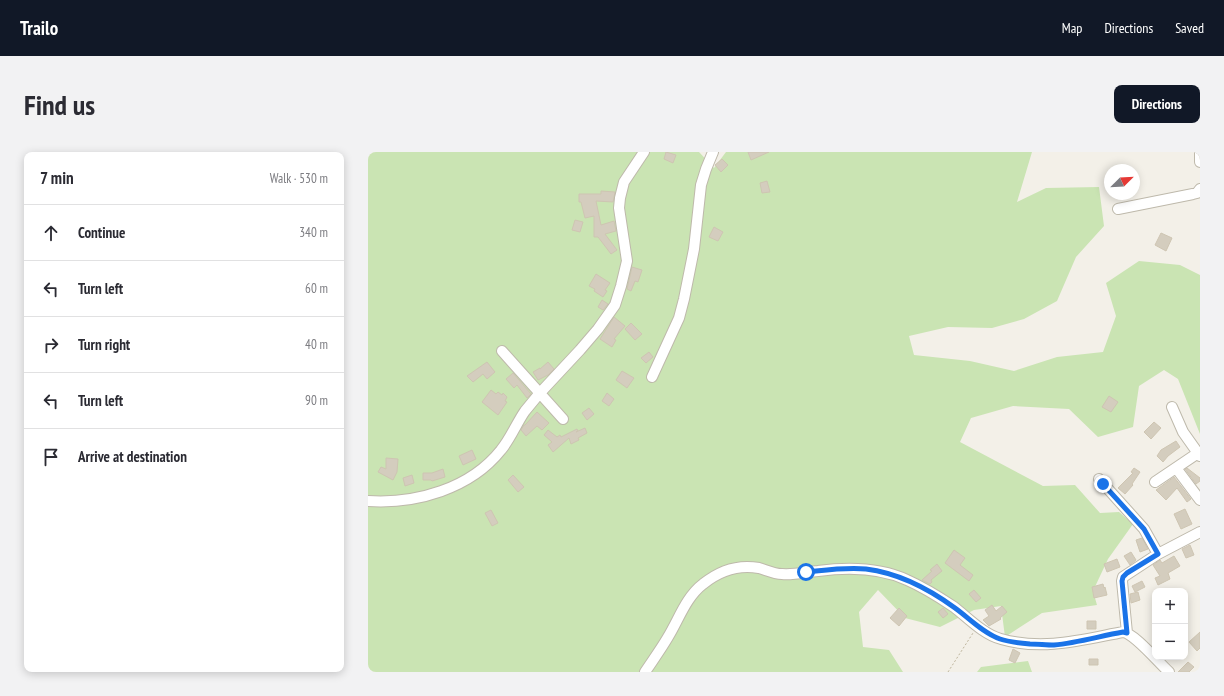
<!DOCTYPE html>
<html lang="en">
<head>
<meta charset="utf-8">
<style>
	:root { --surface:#fff; --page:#f2f2f3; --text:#2b2b33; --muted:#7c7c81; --line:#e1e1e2; --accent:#111827 }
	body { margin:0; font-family:"PT Sans Narrow",sans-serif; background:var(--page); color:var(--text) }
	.controls { position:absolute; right:12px; bottom:12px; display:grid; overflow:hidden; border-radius:8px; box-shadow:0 2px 10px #0003 }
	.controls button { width:36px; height:36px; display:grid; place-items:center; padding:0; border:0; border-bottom:1px solid var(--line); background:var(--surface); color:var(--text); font:20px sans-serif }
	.compass { position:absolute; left:736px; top:12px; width:36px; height:36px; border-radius:50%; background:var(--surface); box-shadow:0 2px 10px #0003; rotate:66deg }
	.stop { position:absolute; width:12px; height:12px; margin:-9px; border:3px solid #1a73e8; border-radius:50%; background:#fff }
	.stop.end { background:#1a73e8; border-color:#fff; box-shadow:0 1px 4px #0008 }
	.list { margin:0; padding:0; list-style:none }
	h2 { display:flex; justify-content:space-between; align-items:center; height:52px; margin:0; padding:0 16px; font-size:17px }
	h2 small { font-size:13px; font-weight:400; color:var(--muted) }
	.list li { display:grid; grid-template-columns:26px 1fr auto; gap:12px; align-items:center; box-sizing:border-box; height:56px; padding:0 16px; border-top:1px solid var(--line) }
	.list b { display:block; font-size:15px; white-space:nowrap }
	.list em { font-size:13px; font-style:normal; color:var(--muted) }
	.icon { flex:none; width:22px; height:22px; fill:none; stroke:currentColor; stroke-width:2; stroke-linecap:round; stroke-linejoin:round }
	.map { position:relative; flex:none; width:832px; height:520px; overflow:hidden; border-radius:8px }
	header { display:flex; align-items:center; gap:24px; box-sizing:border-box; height:56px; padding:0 20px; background:var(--accent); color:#fff }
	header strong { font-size:19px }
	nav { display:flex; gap:22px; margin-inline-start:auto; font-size:14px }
	.intro { display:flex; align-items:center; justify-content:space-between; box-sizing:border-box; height:96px; padding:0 24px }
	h1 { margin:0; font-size:28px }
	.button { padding:10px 18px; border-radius:8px; background:var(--accent); color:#fff; font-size:14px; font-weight:700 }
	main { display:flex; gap:24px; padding:0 24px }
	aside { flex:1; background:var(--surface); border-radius:8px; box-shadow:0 2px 10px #0003 }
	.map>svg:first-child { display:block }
	.green { fill:#cae4b3 }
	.building { fill:#d4cdbe; stroke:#cec5b2 }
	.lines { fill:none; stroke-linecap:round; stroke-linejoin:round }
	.minor-casing { stroke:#beb9ab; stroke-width:12 }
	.path { stroke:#beb59d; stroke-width:1; stroke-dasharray:2 2; stroke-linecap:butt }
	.minor { stroke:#fff; stroke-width:10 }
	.route { stroke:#1a73e8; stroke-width:5 }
</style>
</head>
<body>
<header>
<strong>Trailo</strong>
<nav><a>Map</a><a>Directions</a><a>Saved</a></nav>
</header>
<div class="intro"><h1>Find us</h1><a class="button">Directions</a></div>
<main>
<aside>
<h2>7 min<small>Walk · 530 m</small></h2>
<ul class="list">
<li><svg class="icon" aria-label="ahead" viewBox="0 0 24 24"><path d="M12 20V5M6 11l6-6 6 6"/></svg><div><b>Continue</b></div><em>340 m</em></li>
<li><svg class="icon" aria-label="left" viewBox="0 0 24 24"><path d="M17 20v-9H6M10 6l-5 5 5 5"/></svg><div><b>Turn left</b></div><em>60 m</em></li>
<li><svg class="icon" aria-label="right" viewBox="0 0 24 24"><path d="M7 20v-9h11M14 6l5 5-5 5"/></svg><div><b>Turn right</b></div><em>40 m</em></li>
<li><svg class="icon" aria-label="left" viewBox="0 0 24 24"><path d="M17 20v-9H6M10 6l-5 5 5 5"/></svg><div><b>Turn left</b></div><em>90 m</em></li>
<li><svg class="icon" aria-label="arrive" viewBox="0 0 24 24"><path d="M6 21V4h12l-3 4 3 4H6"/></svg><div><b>Arrive at destination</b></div></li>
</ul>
</aside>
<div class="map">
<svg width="832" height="520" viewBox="0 0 832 520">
	<rect width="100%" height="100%" fill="#f3f0e8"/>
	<path class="green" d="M0,0H331L346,16L358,0H664L649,50L678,36L731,35L736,74L708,105L689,149L656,167L624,176L580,175L541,184L546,203L602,209L646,219L689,205L735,200L748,164L738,131L771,109L812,113L832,123V282L810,227L796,218L771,234L765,275L730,285L701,257L645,254L603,266L592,290L675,334L707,333L732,361L751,360L765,372L740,407L725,439L729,453L674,461L637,485L633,454L606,458L572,475L537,466L510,438L491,460L495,495L521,498L535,520H0Z
		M660,509L664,520H609L613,515Z"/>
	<path class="building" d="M298,0L308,3L305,11L296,7Z
		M380,0H401L383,8Z
		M354,7L360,13L353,20L347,13Z
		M399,29L402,40L394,41L392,31Z
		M233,39L247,40L245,50L228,49L233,73L246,69L248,79L237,82L249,98L243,102L230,85H226V64L217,66L213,50H211V42H233Z
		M207,68L215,70L212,80L204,78Z
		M346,75L355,80L350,89L341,85Z
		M793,81L804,86L798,99L787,93Z
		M264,115L274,118L270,130L267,129L263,139L259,137Z
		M228,122L242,131L237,138L239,139L235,145L226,139L227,137L221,134Z
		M234,148L240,152L235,158L230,155Z
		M246,165L257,174L246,187L248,188L244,195L232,187Z
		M263,171L274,182L267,188L257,177Z
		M281,200L285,205L278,211L273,206Z
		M119,210L127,220L119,227L115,222L105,230L99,224Z
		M180,210L186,217L180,223L170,228L165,220L172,216V217Z
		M254,219L266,226L259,236L248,228Z
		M145,221L163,242L159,246L149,233L146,236L138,227Z
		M123,238L128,242L130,240L134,243L135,241L139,245L137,249L139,250L130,263L114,250Z
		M239,241L246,247L241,254L234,249Z
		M741,244L750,250L743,260L734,255Z
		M221,256L226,262L219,268L214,261Z
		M169,260L181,271L174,278L169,274L158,284L153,278L156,273H157Z
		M786,270L793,276L783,287L776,280Z
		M217,276L219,281L210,286L211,288L203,292L201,286L185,300L180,293L184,290L176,283L180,278L189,285L192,283L193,285L209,277L210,279L208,280Z
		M808,289L812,295L800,304L795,310L789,304L793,298Z
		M104,298L108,307L95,313L91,304Z
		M18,306L30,307L29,320L25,328L10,320L13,315L18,317Z
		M766,316L772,320L764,332L765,333L757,342L750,336L765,321L763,320Z
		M819,316L832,326V329L828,332L817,317Z
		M75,317L77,325L64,329L63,328H55V321H64Z
		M44,323L46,331L37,334L35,326Z
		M145,323L156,335L150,340L140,328Z
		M806,325L823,347L819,350L809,336L798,348L788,338Z
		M817,357L824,372L813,377L806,362Z
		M123,358L130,371L124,374L117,361Z
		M774,386L780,397L772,400L768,388Z
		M822,393L826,403L818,406L814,397Z
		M586,398L597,406L592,413L605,423L601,429L577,411Z
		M763,400L768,408L762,413L756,404Z
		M806,404L812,414L800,421L802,427L790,433L787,426L792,424L785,413L792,408L794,411Z
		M749,407L752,415L739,420L736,412Z
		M569,412L574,419L563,428L564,430L562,432L554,428L564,419L562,418Z
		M774,429L777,435L767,440L764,434Z
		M735,432L736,436L737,435L739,443L726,446L724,435Z
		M606,438L613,446L608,450L601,442Z
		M770,440L772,448L763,451L762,442Z
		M624,453L628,459L634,454L639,460L632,466L633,467L621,474L615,468L621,464L617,458Z
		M531,456L539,464L531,474L522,466Z
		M575,456L580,462L575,466L570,460Z
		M719,469H728V477H719Z
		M832,480V496L829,499L821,490Z
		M645,497L652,501L647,511L641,508Z
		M721,507H730V513H721Z
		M820,510L826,515L821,520H810Z"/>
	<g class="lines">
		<g class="minor-casing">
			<path id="minor" d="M832,0V10
				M750,57L825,42L829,41L832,37
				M134,199L195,267
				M284,225L311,166L316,147L326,97L333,33L338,17L345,0
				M804,255L815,280L832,304
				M808,316L832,348
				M731,327L776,377L790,402
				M787,330L830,301
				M0,349C48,352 102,337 133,298C143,286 148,272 157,259L171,242L212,198L230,177L247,153L253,134L259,109L251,56L252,46L256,30L276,0
				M759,481L754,429L755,425L790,402L832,380
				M277,520C285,508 293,497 300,485C311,467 318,445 335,432C351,419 369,412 391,416C398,418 406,422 414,422C426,423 438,420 450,419C480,415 511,415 539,428C555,435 571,445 586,455C599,465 616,483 633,487C675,499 713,488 755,480C766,481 791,511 801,520"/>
		</g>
		<path class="path" d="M580,520L605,481"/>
		<use href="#minor" class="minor"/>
	</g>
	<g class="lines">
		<path class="route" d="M438,420C458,418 478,415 498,417C530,421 561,437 587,456C601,466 615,481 632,487C641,490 651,491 662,492C670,492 678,493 686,493C709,491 732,484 755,480L759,481L754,429L755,425L759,421L790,402L776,377L735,332"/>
	</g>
</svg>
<div class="controls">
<button>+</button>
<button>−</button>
</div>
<svg class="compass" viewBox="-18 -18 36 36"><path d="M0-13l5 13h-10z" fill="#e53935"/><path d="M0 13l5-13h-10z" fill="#7c7c81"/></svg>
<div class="stop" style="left:438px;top:420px"></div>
<div class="stop end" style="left:735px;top:332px"></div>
</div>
</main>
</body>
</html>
